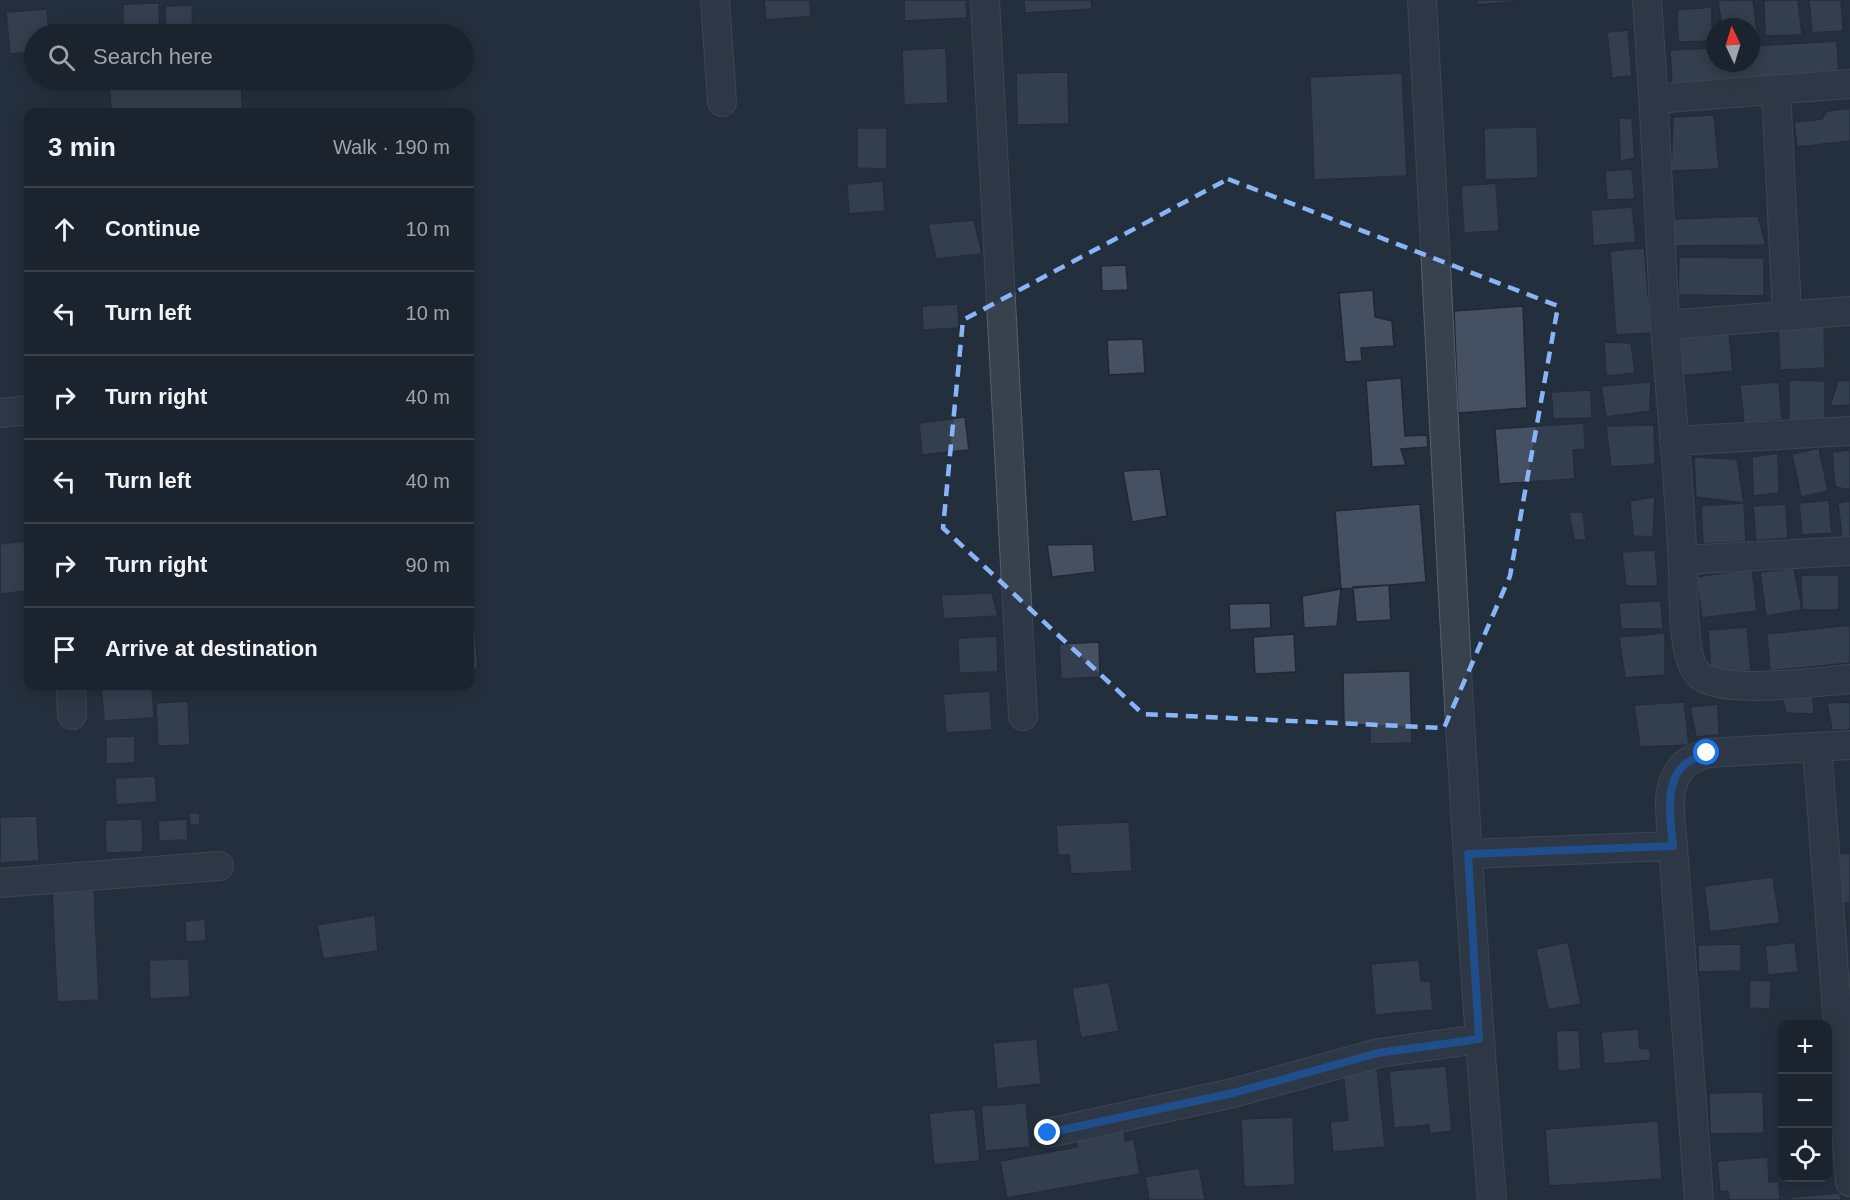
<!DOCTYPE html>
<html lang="en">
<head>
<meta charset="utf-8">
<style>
	:root { --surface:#1b232e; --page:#282f3a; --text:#f1f3f6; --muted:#a0a4aa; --line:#39404a }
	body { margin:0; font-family:Arial,sans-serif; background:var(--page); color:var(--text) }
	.controls { position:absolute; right:18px; bottom:18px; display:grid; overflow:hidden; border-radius:12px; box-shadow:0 3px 15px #0003 }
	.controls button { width:54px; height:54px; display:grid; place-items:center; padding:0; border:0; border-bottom:2px solid var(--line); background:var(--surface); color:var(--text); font:30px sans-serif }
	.compass { position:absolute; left:1706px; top:18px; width:54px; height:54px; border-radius:50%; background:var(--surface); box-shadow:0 3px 15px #0003; rotate:356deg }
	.stop { position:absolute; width:18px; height:18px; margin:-14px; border:4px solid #1a73e8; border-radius:50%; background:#fff }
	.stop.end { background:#1a73e8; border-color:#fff; box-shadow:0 2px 6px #0008 }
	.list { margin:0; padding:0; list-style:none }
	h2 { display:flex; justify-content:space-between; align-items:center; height:78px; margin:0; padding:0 24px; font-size:26px }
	h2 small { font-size:20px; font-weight:400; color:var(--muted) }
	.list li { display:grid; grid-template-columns:39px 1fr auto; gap:18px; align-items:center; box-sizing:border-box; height:84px; padding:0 24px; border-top:2px solid var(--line) }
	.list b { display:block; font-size:22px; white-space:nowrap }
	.list em { font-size:20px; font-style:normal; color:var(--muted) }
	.icon { flex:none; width:33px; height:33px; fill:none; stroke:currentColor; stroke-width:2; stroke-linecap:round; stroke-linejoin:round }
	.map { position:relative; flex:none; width:1850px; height:1200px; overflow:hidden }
	.search { position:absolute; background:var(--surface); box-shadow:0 3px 15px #0003; left:24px; top:24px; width:450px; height:66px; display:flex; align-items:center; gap:15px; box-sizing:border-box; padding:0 21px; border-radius:33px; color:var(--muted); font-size:22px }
	.panel { position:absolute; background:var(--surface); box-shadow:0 3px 15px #0003; left:24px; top:108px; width:450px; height:582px; border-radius:12px }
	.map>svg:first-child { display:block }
	.building { fill:#455162; stroke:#1f2835; stroke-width:1.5 }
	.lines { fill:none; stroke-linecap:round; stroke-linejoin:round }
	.minor-casing { stroke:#565f6c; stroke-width:30 }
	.minor { stroke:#38414e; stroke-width:28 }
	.route { stroke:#1a73e8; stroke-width:8 }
	.marked { fill:none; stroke:#8ab4f8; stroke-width:4.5; stroke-dasharray:12 8; stroke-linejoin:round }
</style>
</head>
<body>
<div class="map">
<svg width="1850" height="1200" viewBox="0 0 1850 1200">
	<rect width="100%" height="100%" fill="#242f3e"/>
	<path class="building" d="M764,0H810L811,16L766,20Z
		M904,0H966L967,18L904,21Z
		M1024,0H1091L1092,9L1025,13Z
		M1477,0H1521V1L1477,5Z
		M1718,0H1753L1758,38H1751V27H1722Z
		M1764,0H1798L1802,35L1765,36Z
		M1809,0H1841L1843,31L1812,33Z
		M159,3L160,34H123V4Z
		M192,5L193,34H166L165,6Z
		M1712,7V41L1678,42L1677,10Z
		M47,9L49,34H34V52L10,54L6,12Z
		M1628,30L1632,76L1612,78L1607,32Z
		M1837,41L1839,76L1672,85L1670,50L1715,48V63H1751V46Z
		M946,48L948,103L904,105L902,50Z
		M1068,72L1069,124L1017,125L1016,73Z
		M1402,73L1407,176L1314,180L1310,77Z
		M109,80H241L243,112H111Z
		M1850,108V141L1797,147L1794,122L1822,119L1827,111Z
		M1714,115L1719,169L1671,171L1673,117Z
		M1619,118L1632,119L1635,158L1620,161Z
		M1537,127L1538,178L1485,180L1484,128Z
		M857,128H887V169L857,168Z
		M1632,169L1635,199L1607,200L1605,171Z
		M883,181L885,211L849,214L847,184Z
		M1496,183L1499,231L1464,233L1461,186Z
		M1632,207L1636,242L1593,246L1591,210Z
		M1758,216L1766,245L1670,246L1674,219Z
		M974,220L982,254L936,259L928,224Z
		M1644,248L1652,333L1616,335L1610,251Z
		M1679,257L1764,258V296L1678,295Z
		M1126,265L1128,290L1102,291L1101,266Z
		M1373,290L1375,317L1392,321L1394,346L1361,348L1362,361L1345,362L1339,293Z
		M958,304L959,328L923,330L922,306Z
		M1523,306L1527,408L1458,413L1454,311Z
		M1824,323L1825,368L1780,370L1778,325Z
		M1728,324L1733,371L1678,376L1676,327Z
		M1143,339L1145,373L1109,375L1107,340Z
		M1604,342L1631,343L1635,373L1606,376Z
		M1401,378L1405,436L1427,435L1428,447L1401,449L1406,465L1372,467L1366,381Z
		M1789,380L1825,381V419L1789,420Z
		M1850,380V405L1830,406L1838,381Z
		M1651,382L1650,411L1606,417L1601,386Z
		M1779,382L1782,420L1744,423L1740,385Z
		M1591,390L1592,418L1553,419L1551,392Z
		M965,417L969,450L922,455L919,423Z
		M1584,423L1585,449L1573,450L1575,479L1499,484L1495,429Z
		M1654,425L1655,464L1611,467L1606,426Z
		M1819,448L1828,491L1801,497L1792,454Z
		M1850,450V490L1835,487L1832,452Z
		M1778,453L1779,493L1753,496L1752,457Z
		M1694,457L1737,459L1744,503L1696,497Z
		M1160,469L1167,516L1132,522L1123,471Z
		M1655,497L1653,537L1633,536L1630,501Z
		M1829,500L1832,533L1802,535L1799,503Z
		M1850,501V537L1842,538L1838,503Z
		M1744,503L1746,542L1703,544L1701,506Z
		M1420,504L1426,582L1341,589L1335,511Z
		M1786,504L1788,538L1756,541L1753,506Z
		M1569,512H1583L1586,540H1574Z
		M24,541L28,591L0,594V544Z
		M1093,544L1095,572L1052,577L1047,545Z
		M1655,550L1658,586H1626L1622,552Z
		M1794,568L1802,610L1766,616L1760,572Z
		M1752,569L1757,611L1702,618L1696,577Z
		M1801,575H1839V610H1802Z
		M1389,585L1391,620L1356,622L1353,587Z
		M1341,589L1337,626L1304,628L1302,596Z
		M992,593L998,616L944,619L941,595Z
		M1661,601L1663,629H1621L1619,603Z
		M1270,603L1271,628L1230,630L1229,604Z
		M1850,625V663L1770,671L1767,634Z
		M1747,627L1751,671L1711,674L1708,630Z
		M470,628H475L478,668L470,669Z
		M1665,633V675L1625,678L1619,637Z
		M1294,634L1296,672L1255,674L1253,637Z
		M997,636L998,672L959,673L958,638Z
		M1099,642L1100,677L1061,679L1059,644Z
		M1410,671L1412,743L1370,744V725H1344L1343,673Z
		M101,686H152L154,718L104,721Z
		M990,691L992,730L946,733L943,694Z
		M1782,697H1813L1814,714L1786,713Z
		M188,701L190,745L158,746L156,703Z
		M1684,702L1689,745L1640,747L1634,705Z
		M1850,702V730H1832L1827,703Z
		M1718,704L1719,735L1696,737L1690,707Z
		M135,736V763L106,764V737Z
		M155,776L157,802L116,805L115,778Z
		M189,813H200V825H190Z
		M37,816L39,861L0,863V817Z
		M142,819L143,852L106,853L105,820Z
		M187,819L188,840L159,841L158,821Z
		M1129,822L1132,871L1071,874L1069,855H1058L1056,825Z
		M1850,853V903H1841L1838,854Z
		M1773,877L1780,923L1710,932L1704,886Z
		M94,889L99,1000L57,1002L52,891Z
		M375,915L378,951L323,959L317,925Z
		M205,919L206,941L186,942L185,921Z
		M1568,942L1581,1004L1548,1010L1536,949Z
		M1795,942L1798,972L1768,975L1765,946Z
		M1741,944V971L1698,972V945Z
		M189,959L190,997L150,999L149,960Z
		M1419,960L1421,981H1430L1433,1010L1375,1015L1371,964Z
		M1750,980L1771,981L1770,1009L1749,1008Z
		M1109,982L1119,1031L1081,1038L1072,988Z
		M1638,1029L1640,1049L1650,1048L1651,1060L1604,1064L1601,1032Z
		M1579,1030L1581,1069L1558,1071L1556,1031Z
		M1037,1039L1041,1084L997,1089L993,1043Z
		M1446,1066L1452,1131L1430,1134L1429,1125L1394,1128L1389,1071Z
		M1377,1068L1385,1147L1333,1152L1330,1122L1348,1120L1343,1072Z
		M1763,1092L1764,1133L1710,1134L1709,1093Z
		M1026,1103L1030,1147L985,1151L981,1106Z
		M975,1109L980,1161L934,1165L929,1113Z
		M1293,1117L1295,1185L1244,1187L1241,1119Z
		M1658,1121L1662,1179L1549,1186L1545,1129Z
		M1124,1130L1125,1141L1134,1139L1140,1174L1007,1198L1000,1161L1077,1147L1076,1139Z
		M1768,1157L1769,1182L1779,1181L1780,1200H1729L1728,1191L1720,1192L1717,1161Z
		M1199,1168L1205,1200H1144L1149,1199L1145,1177Z
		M1840,1193L1841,1200H1791V1197Z"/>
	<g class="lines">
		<g class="minor-casing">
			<path id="minor" d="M715,0L722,102
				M985,0L1023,716
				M1422,0C1444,400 1460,801 1492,1200
				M1647,0C1655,108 1659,217 1665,325C1671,407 1680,488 1683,569C1684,592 1681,665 1702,677C1729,694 1816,682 1850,679
				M1776,89L1787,314
				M1654,99L1850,84
				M1665,325L1850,311
				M0,413L28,410
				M1674,441L1850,431
				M1683,560L1850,551
				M71,686L72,715
				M1817,747L1850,1182
				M1468,854L1673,846
				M0,883L219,866
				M1048,1133L1233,1093L1379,1053L1479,1039
				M1699,1200L1673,846C1671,821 1663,783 1685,764C1691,759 1700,756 1707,753L1850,745"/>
		</g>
		<use href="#minor" class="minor"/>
	</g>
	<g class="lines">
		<path class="route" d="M1048,1133L1233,1093L1378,1053L1479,1039L1468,854L1673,846C1671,821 1663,783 1685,764C1691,759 1700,757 1707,753"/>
	</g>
	<path d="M0 0H1850V1200H0ZM1228,179L1558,306L1510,576L1444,728L1143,714L943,528L963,320Z" fill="#242f3e" fill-opacity=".55" fill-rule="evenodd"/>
	<path class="marked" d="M1228,179L1558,306L1510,576L1444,728L1143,714L943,528L963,320Z"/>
</svg>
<div class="controls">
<button>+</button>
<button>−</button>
<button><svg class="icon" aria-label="locate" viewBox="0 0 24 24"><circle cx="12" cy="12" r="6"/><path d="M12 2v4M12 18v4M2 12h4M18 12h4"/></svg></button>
</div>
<svg class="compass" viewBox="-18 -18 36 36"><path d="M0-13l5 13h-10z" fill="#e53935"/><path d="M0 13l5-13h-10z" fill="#a0a4aa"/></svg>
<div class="stop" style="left:1707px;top:753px"></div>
<div class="stop end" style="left:1048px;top:1133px"></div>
<div class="search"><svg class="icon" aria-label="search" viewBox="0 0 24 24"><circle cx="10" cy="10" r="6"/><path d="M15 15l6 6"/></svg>Search here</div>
<section class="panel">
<h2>3 min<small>Walk · 190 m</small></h2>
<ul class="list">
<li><svg class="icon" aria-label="ahead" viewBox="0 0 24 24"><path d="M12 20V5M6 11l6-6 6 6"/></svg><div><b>Continue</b></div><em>10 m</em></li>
<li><svg class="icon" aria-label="left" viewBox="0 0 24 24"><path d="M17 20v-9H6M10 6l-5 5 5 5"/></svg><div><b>Turn left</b></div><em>10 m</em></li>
<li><svg class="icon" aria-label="right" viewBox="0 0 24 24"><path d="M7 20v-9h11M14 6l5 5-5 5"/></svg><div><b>Turn right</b></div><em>40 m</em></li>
<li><svg class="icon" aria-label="left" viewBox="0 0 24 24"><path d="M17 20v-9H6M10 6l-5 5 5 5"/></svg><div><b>Turn left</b></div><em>40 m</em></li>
<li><svg class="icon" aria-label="right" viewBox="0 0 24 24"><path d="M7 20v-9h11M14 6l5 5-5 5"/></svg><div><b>Turn right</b></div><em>90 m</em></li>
<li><svg class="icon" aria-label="arrive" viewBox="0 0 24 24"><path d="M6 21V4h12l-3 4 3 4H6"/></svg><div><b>Arrive at destination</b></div></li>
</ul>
</section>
</div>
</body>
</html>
